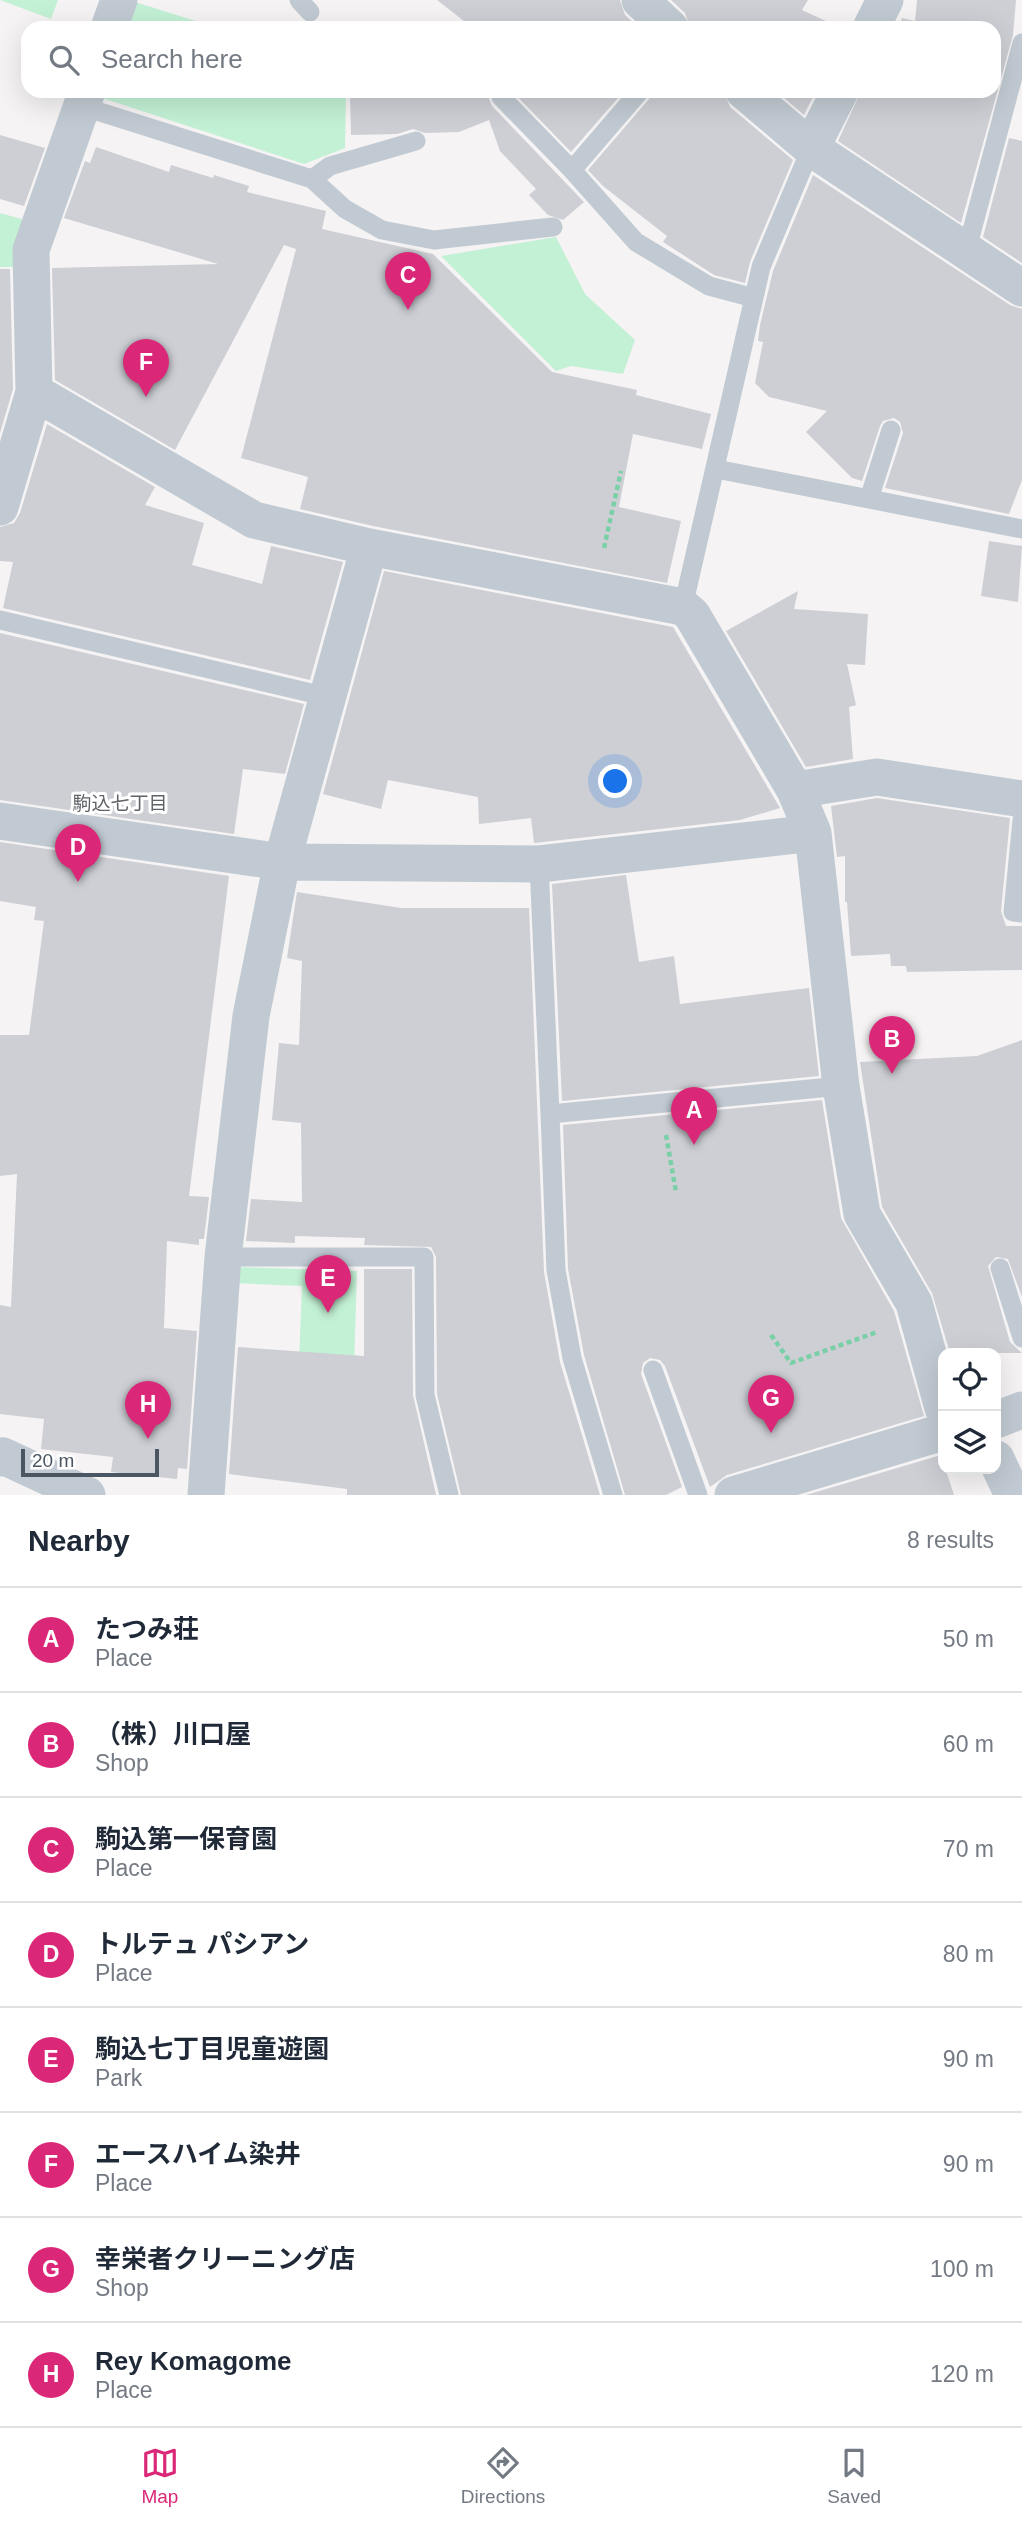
<!DOCTYPE html>
<html lang="en">
<head>
<meta charset="utf-8">
<style>
	:root { --surface:#fff; --page:#f6f6f7; --text:#1f2937; --muted:#747a83; --line:#e0e1e3; --accent:#db2777 }
	body { margin:0; font-family:Helvetica,"Noto Sans JP",sans-serif; background:var(--page); color:var(--text) }
	.controls { position:absolute; right:21px; bottom:21px; display:grid; overflow:hidden; border-radius:14px; box-shadow:0 7px 28px #0002 }
	.controls button { width:63px; height:63px; display:grid; place-items:center; padding:0; border:0; border-bottom:2px solid var(--line); background:var(--surface); color:var(--text); font:35px sans-serif }
	.scale { position:absolute; left:21px; bottom:18px; width:138px; box-sizing:border-box; padding-left:7px; border:4px solid #4a5661; border-top:0; font-size:19px; line-height:24px; white-space:nowrap; color:#4a5661; -webkit-text-stroke:5px #fff; paint-order:stroke }
	.you { position:absolute; left:616px; top:782px; width:24px; height:24px; margin:-18px; border:5px solid #fff; border-radius:50%; background:#1a73e8; box-shadow:0 0 0 10px #1a73e833 }
	.badge { display:grid; place-items:center; width:46px; height:46px; border-radius:50%; background:var(--accent); color:#fff; font-size:23px; font-weight:700 }
	.pin { position:absolute; translate:-50% -58px; filter:drop-shadow(0 2px 4px #0008) }
	.pin::after { content:''; position:absolute; top:37px; width:24px; height:21px; background:inherit; clip-path:polygon(0 0,100% 0,50% 100%) }
	.list { margin:0; padding:0; list-style:none }
	h2 { display:flex; justify-content:space-between; align-items:center; height:91px; margin:0; padding:0 28px; font-size:30px }
	h2 small { font-size:23px; font-weight:400; color:var(--muted) }
	.list li { display:grid; grid-template-columns:46px 1fr auto; gap:21px; align-items:center; box-sizing:border-box; height:105px; padding:0 28px; border-top:2px solid var(--line) }
	.list b { display:block; font-size:26px; white-space:nowrap }
	.list p { margin:0; font-size:23px; white-space:nowrap; color:var(--muted) }
	.list em { font-size:23px; font-style:normal; color:var(--muted) }
	.icon { flex:none; width:38px; height:38px; fill:none; stroke:currentColor; stroke-width:2; stroke-linecap:round; stroke-linejoin:round }
	.map { position:relative; flex:none; width:1022px; height:1495px; overflow:hidden }
	.search { position:absolute; background:var(--surface); box-shadow:0 7px 28px #0002; left:21px; right:21px; top:21px; height:77px; display:flex; align-items:center; gap:18px; box-sizing:border-box; padding:0 24px; border-radius:21px; color:var(--muted); font-size:26px }
	.sheet { height:931px; background:var(--surface) }
	nav { display:flex; justify-content:space-around; align-items:center; box-sizing:border-box; height:98px; border-top:2px solid var(--line); background:var(--surface); font-size:19px; color:var(--muted) }
	nav a { display:grid; justify-items:center; gap:4px }
	nav .on { color:var(--accent) }
	.map>svg:first-child { display:block }
	.green { fill:#c3f1d5 }
	.building { fill:#cdcfd5 }
	.lines { fill:none; stroke-linecap:round; stroke-linejoin:round }
	.path { stroke:#7ad0a6; stroke-width:4.5; stroke-dasharray:5 3.5; stroke-linecap:butt }
	.service { stroke:#c1cad2; stroke-width:19 }
	.minor { stroke:#c1cad2; stroke-width:37 }
	.labels { text-anchor:middle; stroke-width:6; stroke-linejoin:round; paint-order:stroke }
	.neighbourhood-label { font-size:19px; fill:#5f6368; stroke:#fff }
</style>
</head>
<body>
<div class="map">
<svg width="1022" height="1495" viewBox="0 0 1022 1495">
	<rect width="100%" height="100%" fill="#f5f3f3"/>
	<path class="green" d="M0,0H58L51,19Z
		M135,2L218,28H126Z
		M104,91H346L345,148L304,164L102,98Z
		M0,213L32,222L20,267H0Z
		M556,237L585,294L635,340L623,374L571,366L556,371L441,256Z
		M235,1267L357,1271L354,1366L299,1362L302,1286L234,1283Z"/>
	<path class="building" d="M437,0H620L625,15L639,28H473Z
		M671,0H808L802,10L841,28H690L685,13Z
		M917,0H1016L1013,35L961,223L838,141L861,91H994V28H899L902,18L915,21Z
		M491,91L489,99L492,106L584,202L563,220L548,215L529,195L536,189L500,151L489,120L459,132L425,133L413,129L397,134L351,135L350,93Z
		M512,91H624L571,152Z
		M652,91H724L730,107L793,160L750,262L745,283L714,275L663,242L667,236L603,186L588,170L649,99Z
		M776,91H816L804,115Z
		M0,135L45,148L24,206L0,199Z
		M1009,138L1022,141V263L983,237Z
		M96,147L169,172L171,165L213,178L214,175L249,186L247,192L326,211L322,229L433,254L552,372L637,390L636,395L711,414L702,449L633,434L619,507L681,521L667,583L373,526L300,509L308,477L241,458L296,249L284,245L175,450L55,380L52,268L218,264L64,218L85,161L90,163Z
		M813,175L1010,305L1022,309V480L1009,514L885,488L903,433L900,422L894,418L883,421L880,426L862,481L852,478L806,432L827,411L769,397L755,383L763,342L758,341L760,325L773,271Z
		M0,269H10L13,389L0,433Z
		M47,424L155,487L145,505L204,523L192,565L262,584L271,546L343,562L310,680L3,608L13,562L0,561V527L14,523L20,513Z
		M989,541L1022,546L1018,602L981,596Z
		M384,571L673,627L780,808L740,820L534,843L531,818L479,824L478,797L388,780L381,809L323,794Z
		M798,591L794,609L868,614L865,665L847,664L856,705L849,707L853,759L806,767L726,631Z
		M0,633L304,704L285,774L243,769L234,834L0,800Z
		M877,798L1010,818L1001,911L1006,926H1022V970L907,972L906,966H891L890,954L851,956L847,902H845V856L837,857L831,806Z
		M0,842L229,876L189,1196L209,1197L204,1239H199V1245L167,1241L164,1328L197,1331L187,1469L178,1468L177,1479L111,1472L113,1457L41,1449L44,1419L0,1414V1305L11,1307L17,1174L0,1176V1035H29L44,921L34,920L36,907L0,901Z
		M626,875L639,962L674,956L680,1004L809,988L819,1076L562,1101L552,884Z
		M297,892L401,908H529L544,1272L560,1362L600,1495H461L437,1394L436,1257L431,1247L364,1245L365,1238L295,1236V1243L246,1241L251,1199L302,1202L301,1123L272,1120L279,1043L299,1045L302,961L287,958Z
		M1022,1040V1297L1008,1259L996,1257L988,1266L1010,1342L1022,1353H950L932,1293L882,1207L860,1062L977,1056Z
		M822,1100L841,1218L894,1311L924,1416L727,1475L710,1487L665,1366L660,1360L650,1358L643,1363L641,1374L682,1487L666,1495H625L584,1355L568,1269L563,1125Z
		M364,1269H412L413,1395L436,1495H347V1489L229,1474L238,1347L364,1356Z
		M941,1455L954,1495H806Z"/>
	<g class="lines">
		<path class="path" d="M604,548L621,471
			M666,1135L676,1192
			M771,1335L791,1363L877,1332"/>
		<path class="service" d="M299,0L310,12
			M640,91L572,170L636,242L709,286L754,298
			M501,97L572,170
			M81,106L312,179L345,209L382,230L434,240L553,227
			M312,179L330,166L416,141
			M967,249L1022,43
			M716,469L1022,529
			M869,499L891,430
			M683,607L761,267L811,148
			M0,620L328,697
			M1022,820L1013,912L1022,913
			M539,864L550,1114L841,1086
			M550,1114L556,1270L572,1358L613,1495
			M223,1257H424L425,1395L449,1495
			M1000,1268L1022,1338
			M653,1370L698,1495"/>
		<path class="minor" d="M640,0L670,28
			M109,28L119,0
			M871,28L885,0
			M744,91L811,148L1022,288
			M811,148L840,91
			M34,392L254,520L369,547L683,607L692,615L795,790L813,833L841,1086L862,1214L914,1303L943,1408
			M0,507L34,392L31,250L87,91
			M369,547L282,862L539,864L813,833
			M795,790L877,777L1022,799
			M0,821L282,862L251,1016L223,1257L206,1495
			M996,1420L1022,1410
			M0,1458L3,1456L87,1495
			M996,1459L1013,1495
			M733,1495L943,1432"/>
	</g>
	<g class="labels">
		<g class="neighbourhood-label">
			<text x="120" y="810">駒込七丁目</text>
		</g>
	</g>
</svg>
<div class="controls">
<button><svg class="icon" aria-label="locate" viewBox="0 0 24 24"><circle cx="12" cy="12" r="6"/><path d="M12 2v4M12 18v4M2 12h4M18 12h4"/></svg></button>
<button><svg class="icon" aria-label="layers" viewBox="0 0 24 24"><path d="M12 4l9 5-9 5-9-5zM3 14l9 5 9-5"/></svg></button>
</div>
<div class="scale">20 m</div>
<div class="you"></div>
<div class="pin badge" style="left:694px;top:1145px">A</div>
<div class="pin badge" style="left:892px;top:1074px">B</div>
<div class="pin badge" style="left:408px;top:310px">C</div>
<div class="pin badge" style="left:78px;top:882px">D</div>
<div class="pin badge" style="left:328px;top:1313px">E</div>
<div class="pin badge" style="left:146px;top:397px">F</div>
<div class="pin badge" style="left:771px;top:1433px">G</div>
<div class="pin badge" style="left:148px;top:1439px">H</div>
<div class="search"><svg class="icon" aria-label="search" viewBox="0 0 24 24"><circle cx="10" cy="10" r="6"/><path d="M15 15l6 6"/></svg>Search here</div>
</div>
<section class="sheet">
<h2>Nearby<small>8 results</small></h2>
<ul class="list">
<li><span class="badge">A</span><div><b>たつみ荘</b><p>Place</p></div><em>50 m</em></li>
<li><span class="badge">B</span><div><b>（株）川口屋</b><p>Shop</p></div><em>60 m</em></li>
<li><span class="badge">C</span><div><b>駒込第一保育園</b><p>Place</p></div><em>70 m</em></li>
<li><span class="badge">D</span><div><b>トルテュ パシアン</b><p>Place</p></div><em>80 m</em></li>
<li><span class="badge">E</span><div><b>駒込七丁目児童遊園</b><p>Park</p></div><em>90 m</em></li>
<li><span class="badge">F</span><div><b>エースハイム染井</b><p>Place</p></div><em>90 m</em></li>
<li><span class="badge">G</span><div><b>幸栄者クリーニング店</b><p>Shop</p></div><em>100 m</em></li>
<li><span class="badge">H</span><div><b>Rey Komagome</b><p>Place</p></div><em>120 m</em></li>
</ul>
</section>
<nav>
<a class="on"><svg class="icon" aria-label="map" viewBox="0 0 24 24"><path d="M3 6l6-2 6 2 6-2v14l-6 2-6-2-6 2zM9 4v14M15 6v14"/></svg>Map</a>
<a><svg class="icon" aria-label="directions" viewBox="0 0 24 24"><path d="M12 3l9 9-9 9-9-9zM9 14v-3h6M13 9l2 2-2 2"/></svg>Directions</a>
<a><svg class="icon" aria-label="saved" viewBox="0 0 24 24"><path d="M7 4h10v16l-5-4-5 4z"/></svg>Saved</a>
</nav>
</body>
</html>
